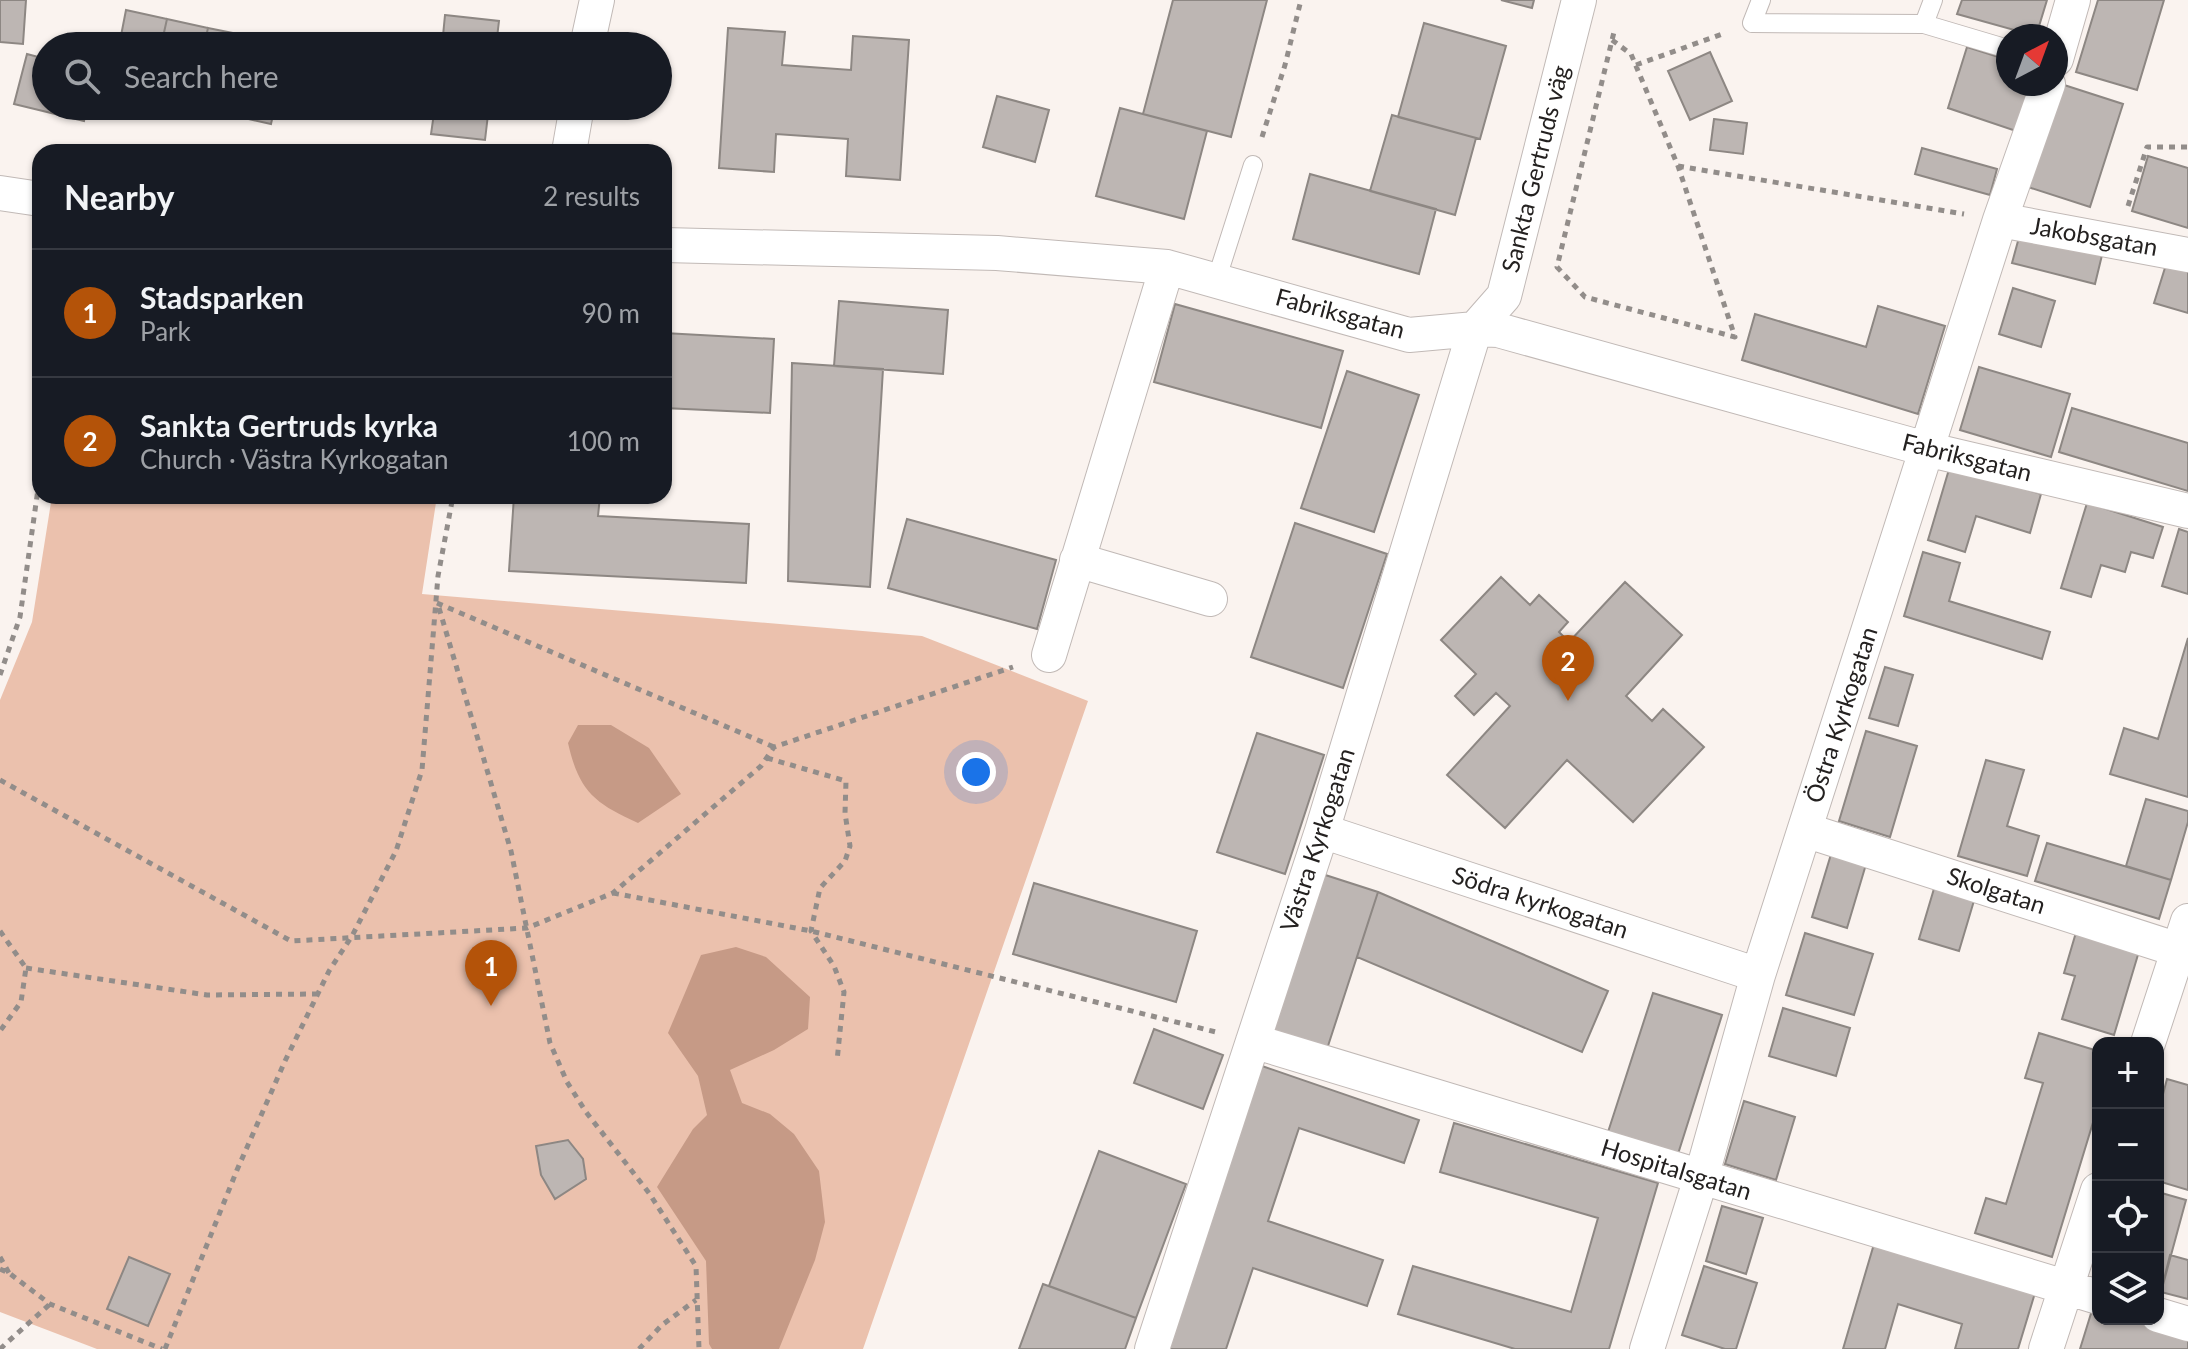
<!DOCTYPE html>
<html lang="en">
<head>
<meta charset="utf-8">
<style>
	:root { --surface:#171b24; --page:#20242c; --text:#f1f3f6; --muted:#9ea1a6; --line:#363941; --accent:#b45309 }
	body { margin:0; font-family:Lato,sans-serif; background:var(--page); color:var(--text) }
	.controls { position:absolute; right:24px; bottom:24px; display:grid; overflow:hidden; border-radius:16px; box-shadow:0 2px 6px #0004 }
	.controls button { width:72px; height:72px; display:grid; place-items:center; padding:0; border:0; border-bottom:2px solid var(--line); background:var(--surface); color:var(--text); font:40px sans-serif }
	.compass { position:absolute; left:1996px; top:24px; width:72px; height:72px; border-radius:50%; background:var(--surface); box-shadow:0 2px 6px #0004; rotate:41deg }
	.you { position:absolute; left:976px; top:772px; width:28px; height:28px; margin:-20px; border:6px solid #fff; border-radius:50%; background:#1a73e8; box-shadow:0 0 0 12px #1a73e833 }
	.badge { display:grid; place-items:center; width:52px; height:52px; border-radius:50%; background:var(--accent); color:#fff; font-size:26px; font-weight:700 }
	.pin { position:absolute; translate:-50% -66px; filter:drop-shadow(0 2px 4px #0008) }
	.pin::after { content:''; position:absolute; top:42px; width:28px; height:24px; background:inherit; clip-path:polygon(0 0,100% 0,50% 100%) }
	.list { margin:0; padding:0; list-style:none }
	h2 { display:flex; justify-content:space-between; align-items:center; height:104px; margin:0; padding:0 32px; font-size:34px }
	h2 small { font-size:26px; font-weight:400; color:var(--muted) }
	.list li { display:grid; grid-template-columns:52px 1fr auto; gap:24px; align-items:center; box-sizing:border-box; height:128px; padding:0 32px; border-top:2px solid var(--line) }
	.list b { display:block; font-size:30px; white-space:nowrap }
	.list p { margin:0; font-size:26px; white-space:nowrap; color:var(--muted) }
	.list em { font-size:26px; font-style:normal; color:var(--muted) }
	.icon { flex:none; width:44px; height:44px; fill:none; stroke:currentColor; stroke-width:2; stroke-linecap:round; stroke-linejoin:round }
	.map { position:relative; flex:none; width:2188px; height:1349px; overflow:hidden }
	.search { position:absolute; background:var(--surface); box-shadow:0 2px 6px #0004; left:32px; top:32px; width:640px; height:88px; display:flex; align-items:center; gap:20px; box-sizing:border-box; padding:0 28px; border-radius:44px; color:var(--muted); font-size:30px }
	.panel { position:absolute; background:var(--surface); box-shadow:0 2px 6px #0004; left:32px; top:144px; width:640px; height:360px; border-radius:24px }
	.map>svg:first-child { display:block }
	.green { fill:#ebc1ad }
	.water { fill:#c69a86 }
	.building { fill:#bdb6b3; stroke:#8d8783; stroke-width:2 }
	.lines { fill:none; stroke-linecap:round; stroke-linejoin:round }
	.service-casing { stroke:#c1b9b6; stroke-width:20 }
	.minor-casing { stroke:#c1b9b6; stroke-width:36 }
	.path { stroke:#928d8a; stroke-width:5; stroke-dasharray:6 6; stroke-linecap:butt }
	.service { stroke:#fff; stroke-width:18 }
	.minor { stroke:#fff; stroke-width:34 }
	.labels { text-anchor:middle; stroke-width:6; stroke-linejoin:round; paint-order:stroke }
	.street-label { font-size:24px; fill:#242120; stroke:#fff }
</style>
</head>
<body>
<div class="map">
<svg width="2188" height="1349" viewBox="0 0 2188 1349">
	<rect width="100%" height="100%" fill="#faf3ef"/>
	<path class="green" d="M52,496H437L422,594L922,636L1088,701L863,1349H97L0,1312V700L32,622Z"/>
	<path class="water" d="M578,725H611L649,748L681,794L638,823C594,803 579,791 568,743Z
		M736,947L766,957L810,997L808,1029L774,1050L730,1070L742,1103L770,1114L794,1134L819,1171L825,1222L815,1260L779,1349H712L709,1344L706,1261L657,1187L693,1129L707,1115L698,1076L668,1033L701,955Z"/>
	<path class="building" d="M0,0H26L23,44L0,42Z
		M1173,0H1267L1231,137L1143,114Z
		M1501,0H1534L1532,8Z
		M1962,0H2047L2036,36L1957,14Z
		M2098,0H2164L2137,90L2076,72Z
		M126,10L167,19L161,46H119Z
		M445,15L499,21L496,46H442Z
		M167,19L208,28L204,46H161Z
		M1424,23L1506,46L1480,139L1398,117Z
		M208,28L248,36L246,46H204Z
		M728,28L785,32L782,65L851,70L853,36L909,40L900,180L846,176L848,139L776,134L774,172L719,168Z
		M248,36L288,45V46H246Z
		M1967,47L2008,60V84H2031L2016,131L1948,108Z
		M1710,52L1732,101L1690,120L1668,71Z
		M27,54L46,59V106H87L84,121L14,104Z
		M2061,84L2123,104L2090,207L2028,187Z
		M997,96L1049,110L1035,162L983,147Z
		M191,106H233L231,115Z
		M233,106H275L271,124L231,115Z
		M435,106H489L485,140L431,134Z
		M1120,108L1207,131L1184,219L1096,196Z
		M1392,115L1476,138L1455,215L1370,191Z
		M1714,119L1747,123L1743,154L1710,150Z
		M1922,148L1997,169L1990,195L1915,174Z
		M2148,156L2188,168V228L2132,211Z
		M1310,174L1436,209L1419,274L1293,239Z
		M2021,230L2103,251L2095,284L2012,263Z
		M2169,255L2188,261V313L2154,303Z
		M2013,288L2055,301L2041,347L1999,334Z
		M839,301L948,310L943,374L834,366Z
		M1175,304L1343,351L1321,428L1154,382Z
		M1878,306L1945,326L1918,414L1742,360L1755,314L1866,347Z
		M664,333L774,339L770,413L664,408Z
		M792,363L883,369L870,587L788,581Z
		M1979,367L2070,394L2051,457L1960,430Z
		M1347,371L1419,395L1374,532L1301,508Z
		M2072,408L2188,443V491L2059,452Z
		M1950,466L2041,494L2030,533L1976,516L1965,552L1928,540Z
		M514,496H600L598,516L749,524L746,583L509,571Z
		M2087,503L2163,527L2153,558L2131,552L2125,572L2101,565L2091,597L2061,588Z
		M907,519L1056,560L1037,629L888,588Z
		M1295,523L1387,554L1343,688L1251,657Z
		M2179,529L2188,532V594L2162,586Z
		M1923,552L1960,563L1949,601L2050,632L2042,659L1904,616Z
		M1501,577L1530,605L1539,595L1568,622L1559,632L1569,642L1625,582L1682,635L1626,696L1652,721L1663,709L1704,747L1633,822L1567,760L1505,828L1447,775L1510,706L1496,693L1474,715L1455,696L1476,674L1441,640Z
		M2188,638V797L2110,774L2124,728L2158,739Z
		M1885,667L1913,675L1898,726L1869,718Z
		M1866,731L1917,746L1890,837L1839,821Z
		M1257,733L1324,755L1285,874L1217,852Z
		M1986,760L2024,770L2007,826L2039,836L2027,876L1958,856Z
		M2146,799L2188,811V822L2171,880L2126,866Z
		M2047,843L2171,880L2159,919L2035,881Z
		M1832,851L1867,861L1847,928L1812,917Z
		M1316,872L1378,892L1327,1049L1265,1029Z
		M1936,882L1976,894L1959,951L1919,939Z
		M1034,883L1197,931L1176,1002L1013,954Z
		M1378,892L1608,991L1582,1052L1357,957Z
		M2077,929L2140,948L2114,1035L2062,1019L2075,976L2064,973Z
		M1805,933L1873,954L1854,1015L1786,995Z
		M1653,993L1722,1015L1678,1154L1608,1132Z
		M1783,1008L1850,1028L1836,1076L1769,1056Z
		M1154,1029L1223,1055L1203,1109L1134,1083Z
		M2039,1033L2098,1051V1106L2052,1257L1975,1233L1986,1198L2006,1204L2043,1083L2025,1078Z
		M1262,1066L1419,1120L1404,1163L1299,1128L1268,1221L1383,1260L1367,1306L1253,1268L1226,1349H1166Z
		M2167,1079L2188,1085V1190L2158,1181V1113Z
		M1744,1101L1795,1117L1776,1180L1725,1164Z
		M1454,1123L1658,1183L1609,1349H1515L1398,1314L1413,1266L1571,1312L1598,1218L1440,1172Z
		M568,1140L583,1159L586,1179L555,1199L541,1175L536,1146Z
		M1099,1151L1186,1184L1136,1318L1049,1286Z
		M2158,1192L2186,1200L2161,1292L2158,1291Z
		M1722,1206L1763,1218L1746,1274L1706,1261Z
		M1874,1244L2035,1293L2018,1349H1955L1962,1324L1898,1304L1885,1349H1843Z
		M2170,1255L2188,1260V1299L2161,1292Z
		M129,1257L170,1274L148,1326L107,1309Z
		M1704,1266L1757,1283L1736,1349H1725L1682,1335Z
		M1043,1284L1136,1318L1125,1349H1019Z
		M2093,1307L2098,1309V1319H2132L2188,1336V1349H2080Z"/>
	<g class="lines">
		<g class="service-casing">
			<path id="service" d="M1761,0L1752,23L1924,24L2008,49
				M1924,24L1933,0
				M1216,281L1253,165"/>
		</g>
		<g class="minor-casing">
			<path id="minor" d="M587,46L597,0
				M2056,59L2073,0
				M569,152L577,106
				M0,193L40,199
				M2000,220L2188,255
				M664,245L997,253L1167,267L1409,335L1475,329L1498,330L1926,449L2188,511
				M1077,560L1210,599
				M1049,655L1167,267
				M1805,830L2188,953
				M1322,831L1758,975
				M1253,1041L2098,1297
				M2148,1043L2188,921
				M2158,1315L2188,1324
				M1152,1349L1322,831L1475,329L1504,296L1579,0
				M1647,1349L1701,1178L1758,975L2000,220L2048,84
				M2046,1349L2098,1190"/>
		</g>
		<path class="path" d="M1612,40L1631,54L1678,166L1735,337L1585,297L1557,267L1614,32
			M1636,65L1725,33
			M1262,137L1285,65L1301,0
			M1678,166L1964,214
			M2128,206L2147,147H2188
			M437,603L774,747
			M439,608L511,851L550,1043L567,1082L586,1112L649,1193L696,1266L699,1349
			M0,675L20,617L40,475
			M767,758L846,781L845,813L850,846L845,861L820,888L811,931L834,966L844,992L837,1061
			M0,780L291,941L527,928L613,893L761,766L774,747L1013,667
			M613,893L811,931L1216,1032
			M0,931L26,968L21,1002L0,1031
			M26,968L207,995L317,994
			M0,1257L9,1273
			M0,1269L9,1273L50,1304L162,1349
			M0,1349L50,1304
			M165,1349L237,1170L285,1061L329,971L352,936L396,851L422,770L438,576L453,496
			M639,1349L662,1325L696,1300"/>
		<use href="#service" class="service"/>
		<use href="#minor" class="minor"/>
	</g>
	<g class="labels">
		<g class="street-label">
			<text transform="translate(1536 169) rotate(-76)" y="8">Sankta Gertruds väg</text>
			<text transform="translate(2094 237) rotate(10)" y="8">Jakobsgatan</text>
			<text transform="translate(1340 314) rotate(15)" y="8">Fabriksgatan</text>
			<text transform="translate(1967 458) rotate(14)" y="8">Fabriksgatan</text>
			<text transform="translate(1842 715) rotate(-72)" y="8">Östra Kyrkogatan</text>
			<text transform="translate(1318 840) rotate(-72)" y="8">Västra Kyrkogatan</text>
			<text transform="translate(1996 891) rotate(18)" y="8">Skolgatan</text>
			<text transform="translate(1540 903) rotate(18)" y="8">Södra kyrkogatan</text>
			<text transform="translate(1676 1170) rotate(17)" y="8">Hospitalsgatan</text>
		</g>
	</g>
</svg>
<div class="controls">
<button>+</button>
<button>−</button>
<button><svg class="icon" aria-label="locate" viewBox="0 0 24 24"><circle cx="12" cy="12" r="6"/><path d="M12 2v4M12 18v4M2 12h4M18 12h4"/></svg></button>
<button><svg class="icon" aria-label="layers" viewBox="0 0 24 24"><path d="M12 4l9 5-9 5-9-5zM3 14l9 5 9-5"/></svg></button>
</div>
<svg class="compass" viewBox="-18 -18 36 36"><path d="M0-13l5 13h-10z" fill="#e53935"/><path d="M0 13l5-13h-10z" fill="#9ea1a6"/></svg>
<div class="you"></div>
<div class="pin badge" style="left:491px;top:1006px">1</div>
<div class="pin badge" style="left:1568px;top:701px">2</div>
<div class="search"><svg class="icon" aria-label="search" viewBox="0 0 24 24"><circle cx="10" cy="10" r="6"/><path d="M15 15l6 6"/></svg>Search here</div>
<section class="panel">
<h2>Nearby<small>2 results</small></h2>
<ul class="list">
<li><span class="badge">1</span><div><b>Stadsparken</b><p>Park</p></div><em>90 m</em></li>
<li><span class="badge">2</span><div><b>Sankta Gertruds kyrka</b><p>Church · Västra Kyrkogatan</p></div><em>100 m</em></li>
</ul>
</section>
</div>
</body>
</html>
